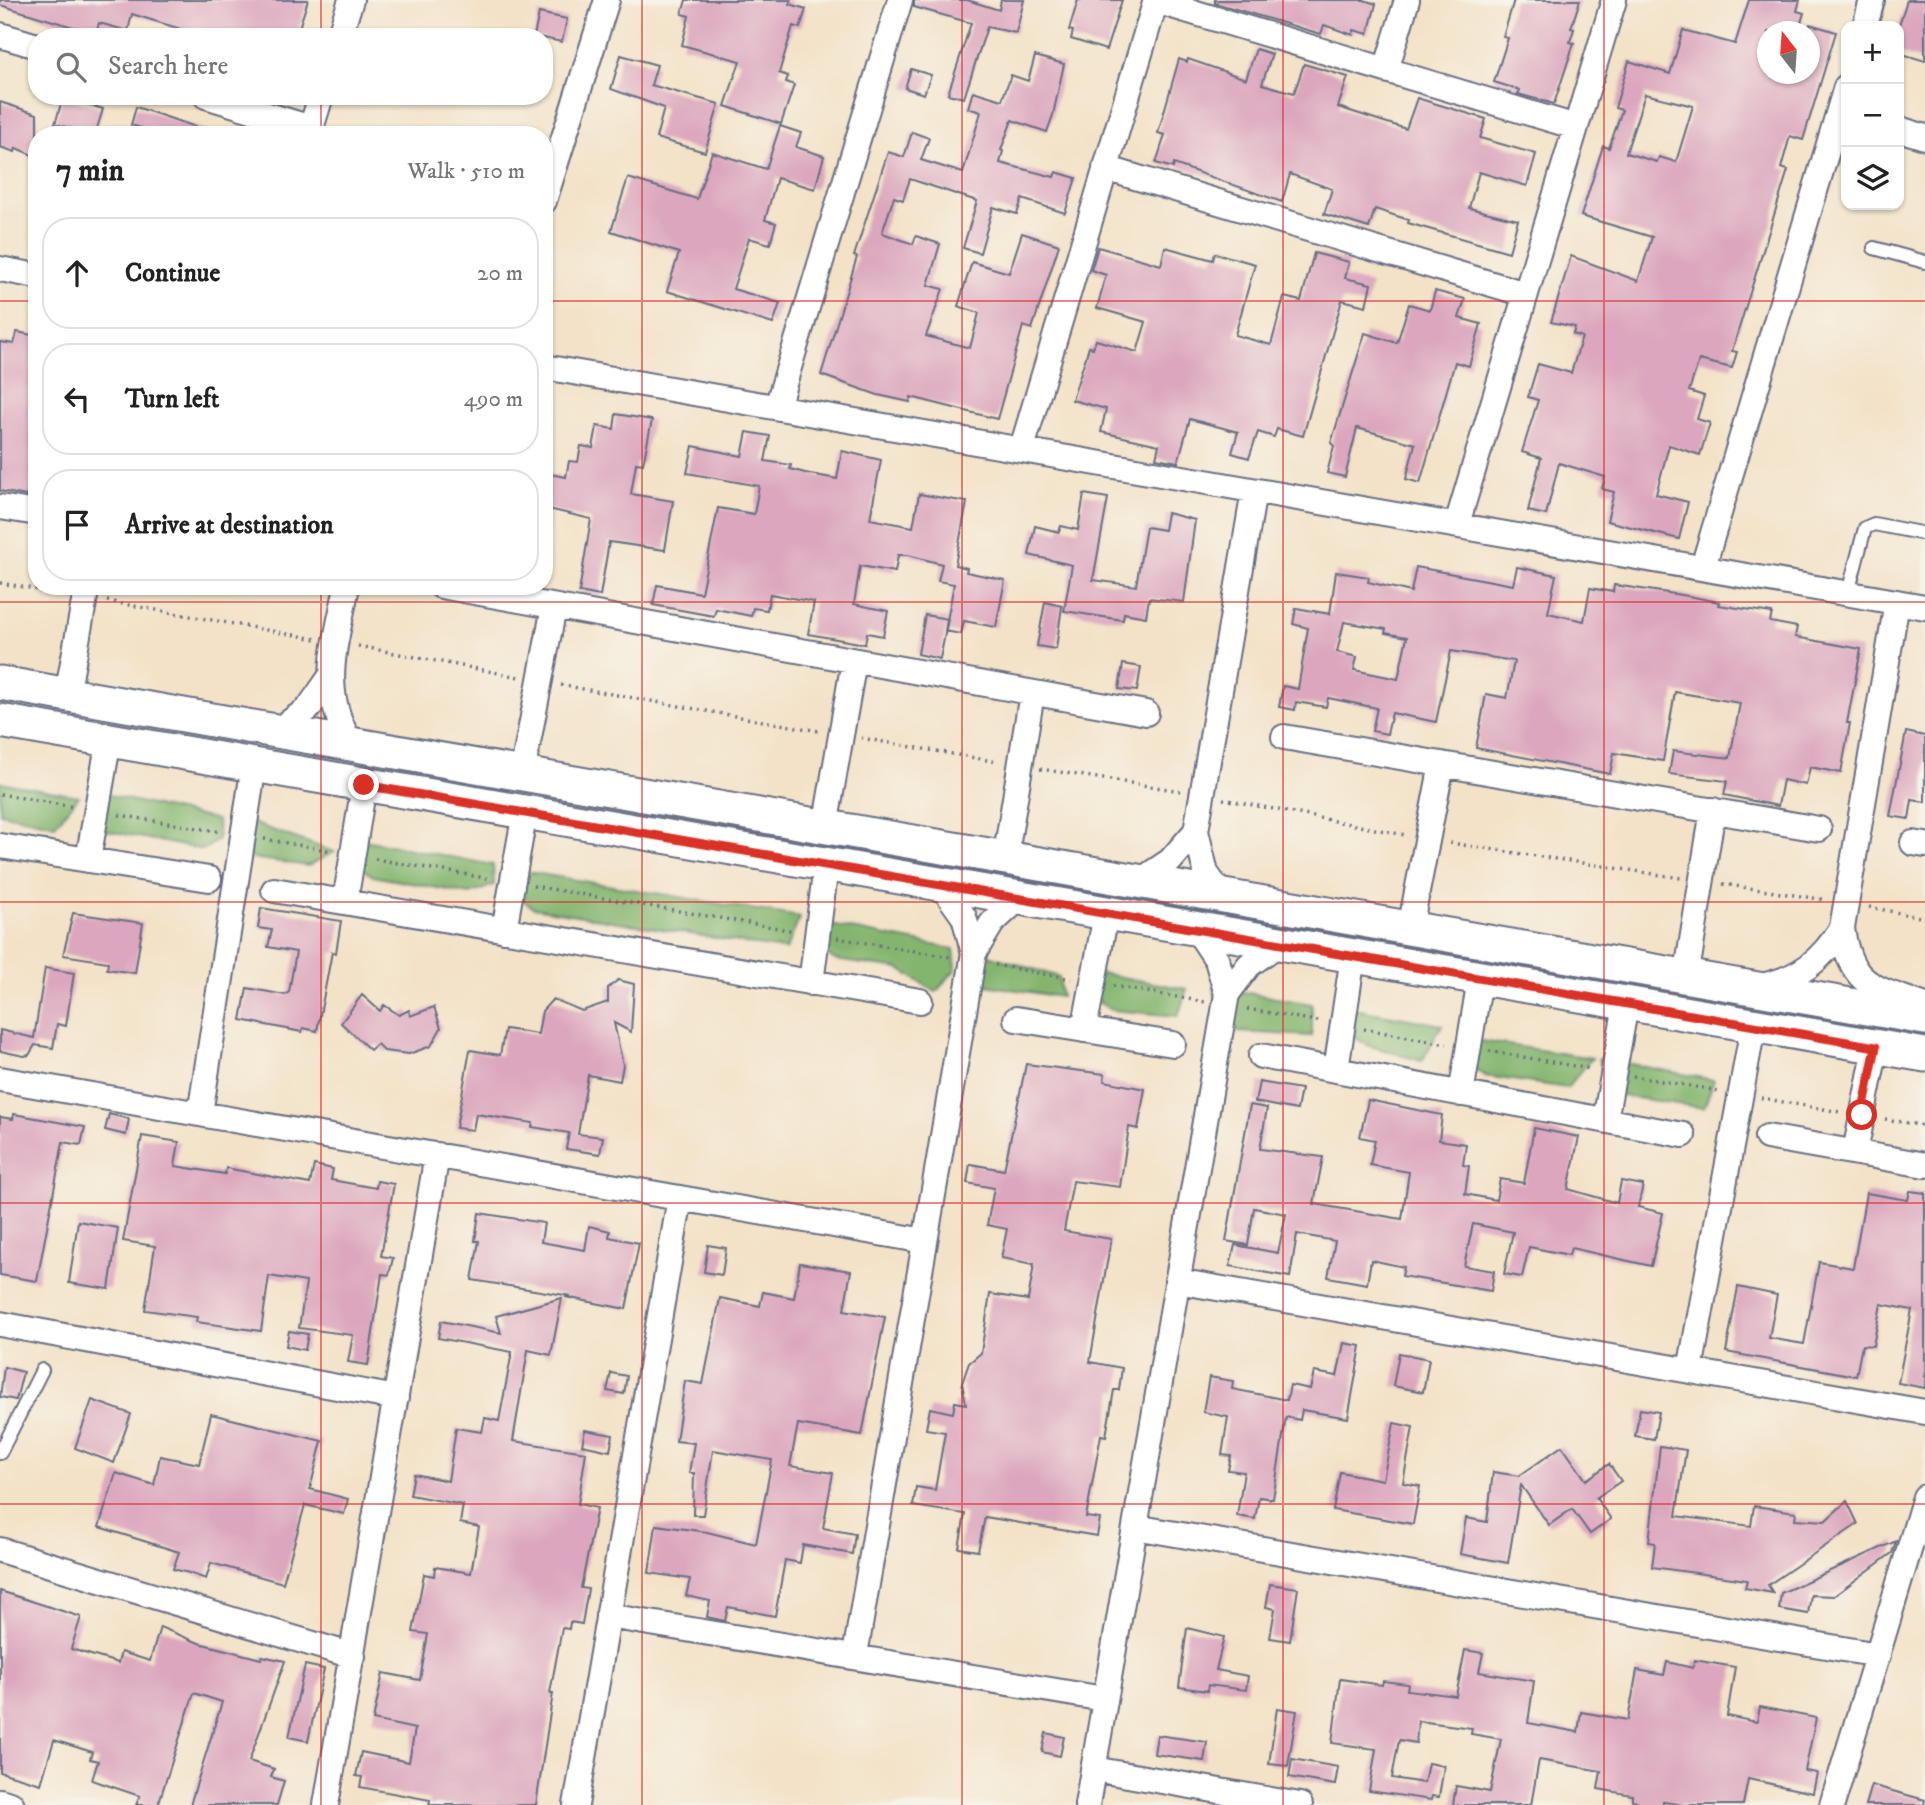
<!DOCTYPE html>
<html lang="en">
<head>
<meta charset="utf-8">
<style>
	:root { --surface:#fff; --page:#f6f6f6; --text:#222; --muted:#767676; --line:#e0e0e0 }
	body { margin:0; font-family:"IM FELL DW Pica",serif; background:var(--page); color:var(--text) }
	.controls { position:absolute; right:21px; top:21px; display:grid; overflow:hidden; border-radius:14px; box-shadow:0 2px 5px #0004 }
	.controls button { width:63px; height:63px; display:grid; place-items:center; padding:0; border:0; border-bottom:2px solid var(--line); background:var(--surface); color:var(--text); font:35px sans-serif }
	.compass { position:absolute; left:1757px; top:21px; width:63px; height:63px; border-radius:50%; background:var(--surface); box-shadow:0 2px 5px #0004; rotate:343deg }
	.stop { position:absolute; width:21px; height:21px; margin:-16px; border:5px solid #d93025; border-radius:50%; background:#fff }
	.stop.end { background:#d93025; border-color:#fff; box-shadow:0 2px 7px #0008 }
	.list { margin:0; padding:0; list-style:none }
	h2 { display:flex; justify-content:space-between; align-items:center; height:91px; margin:0; padding:0 28px; font-size:30px }
	h2 small { font-size:23px; font-weight:400; color:var(--muted) }
	.list li { display:grid; grid-template-columns:46px 1fr auto; gap:21px; align-items:center; box-sizing:border-box; height:112px; margin:0 14px 14px; padding:0 14px; border:2px solid var(--line); border-radius:28px }
	.list b { display:block; font-size:26px; white-space:nowrap }
	.list em { font-size:23px; font-style:normal; color:var(--muted) }
	.icon { flex:none; width:38px; height:38px; fill:none; stroke:currentColor; stroke-width:2; stroke-linecap:round; stroke-linejoin:round }
	.map { position:relative; flex:none; width:1925px; height:1805px; overflow:hidden }
	.search { position:absolute; background:var(--surface); box-shadow:0 2px 5px #0004; left:28px; top:28px; width:525px; height:77px; display:flex; align-items:center; gap:18px; box-sizing:border-box; padding:0 24px; border-radius:28px; color:var(--muted); font-size:26px }
	.panel { position:absolute; background:var(--surface); box-shadow:0 2px 5px #0004; left:28px; top:126px; width:525px; height:469px; border-radius:28px }
	.map>svg:first-child { display:block }
	.forest { fill:#84b56e; stroke:#507266; stroke-width:2 }
	.building { fill:#dca7be; fill-rule:evenodd }
	.lines { fill:none; stroke-linecap:round; stroke-linejoin:round }
	.lane-casing { stroke:#676e83; stroke-width:16 }
	.street-casing { stroke:#676e83; stroke-width:28 }
	.secondary-casing { stroke:#676e83; stroke-width:37 }
	.path { stroke:#676e83; stroke-width:3.5; stroke-dasharray:2 5; stroke-linecap:butt }
	.lane { stroke:#fff; stroke-width:12 }
	.street { stroke:#fff; stroke-width:24 }
	.secondary { stroke:#fff; stroke-width:33 }
	.route { stroke:#d93025; stroke-width:9 }
	.grid { fill:none; stroke:#d62828; stroke-width:2; stroke-opacity:0.55 }
</style>
</head>
<body>
<div class="map">
<svg width="1925" height="1805" viewBox="0 0 1925 1805">
	<rect width="100%" height="100%" fill="#f7f3e8"/>
	<filter id="ink" filterUnits="userSpaceOnUse"><feTurbulence type="fractalNoise" baseFrequency=".0143" numOctaves="2"/><feDisplacementMap in="SourceGraphic" scale="14" xChannelSelector="R" yChannelSelector="G"/><feConvolveMatrix kernelMatrix="1 2 1 2 8 2 1 2 1" color-interpolation-filters="sRGB"/></filter>
	<filter id="wash" filterUnits="userSpaceOnUse"><feTurbulence type="fractalNoise" baseFrequency=".00686" numOctaves="4" result="noise"/><feDisplacementMap in="SourceGraphic" scale="28" xChannelSelector="R" yChannelSelector="G"/><feGaussianBlur stdDeviation="1.57" result="paint"/><feColorMatrix in="noise" values="0 0 0 0 0 0 0 0 0 0 0 0 0 0 0 0 0 1.4 0 .05"/><feComposite in="paint" operator="in"/></filter>
	<g filter="url(#wash)">
		<rect width="100%" height="100%" fill="#f3e2c7"/>
		<path class="forest" d="M0,782L79,796L55,825L0,813Z
			M100,793L217,820L218,840L203,850L103,830Z
			M244,820L334,852L308,866L244,857Z
			M349,837L493,865L494,885L470,894L373,876L355,864Z
			M510,869L800,917L786,950L534,908L517,896Z
			M810,921L954,949L956,969L936,992L899,969L835,960L817,948Z
			M963,947L1059,977L1061,997L986,985L969,974Z
			M1088,971L1187,989L1178,1016L1112,1010L1093,999Z
			M1214,987L1312,1004V1036L1238,1032L1218,1018Z
			M1343,1007L1442,1025L1422,1061L1367,1045L1350,1034Z
			M1461,1038L1592,1058L1567,1088L1485,1076L1468,1065Z
			M1599,1058L1714,1080L1704,1108L1623,1096L1606,1084Z"/>
		<g id="blocks">
			<path class="building" d="M0,0H308L296,37H185L187,31L132,14L128,31L99,23L96,34L0,5Z
				M686,0H791L790,4L806,9L800,28L793,26L779,73L788,76L786,82L794,85L781,124L725,106L740,61L682,45L689,16L682,14Z
				M914,0H967L999,10L1001,0H1024L1016,33L987,27L964,98L948,94L971,23L914,7Z
				M1078,0H1122L1106,50L1071,39L1073,31L1069,30Z
				M1215,0H1364L1376,4L1368,34L1354,30L1353,35L1324,25L1321,34L1215,3Z
				M1514,0H1580L1571,28L1574,29L1570,42L1574,43L1554,104L1518,94L1520,90L1494,82L1508,38L1503,37Z
				M1749,0H1800L1797,11L1804,13L1798,32H1768V74H1810V24L1836,32L1803,140L1790,136L1781,168L1788,170L1732,351L1737,352L1732,368L1699,360L1689,391L1704,396L1697,419L1710,423L1700,455L1669,445L1656,494L1688,502L1679,539L1607,521L1614,492L1602,489L1605,477L1559,463L1546,515L1528,511L1541,458L1522,452L1538,400L1528,397L1538,364L1571,373L1582,337L1573,334L1575,327L1551,322L1571,256L1638,281L1652,237L1581,216L1603,146L1609,148L1622,110L1615,108L1629,61L1670,74L1683,30L1735,44ZM1645,94L1693,106L1676,162L1659,157L1657,162L1626,153Z
				M1907,0H1925V61L1899,53V25Z
				M539,13L567,19L562,42L534,36Z
				M1256,49L1272,54L1262,84L1294,93L1304,64L1348,77L1338,107L1406,129L1417,98L1486,119L1480,138L1536,154L1527,186L1479,172L1469,208L1518,220L1509,252L1408,223L1409,220L1375,209L1369,228L1324,214L1332,189L1290,174L1282,202L1174,164L1173,168L1156,163L1165,135L1158,133L1179,59L1187,62L1188,59L1246,79Z
				M621,55L657,65L651,85L719,104L705,152L656,138L664,108L611,89Z
				M1035,56L1064,64L1053,115L1047,132L1012,120L1001,150L1003,151L1000,163L1054,177L1056,172L1076,178L1065,213L1022,199L1017,214L993,207L980,253L963,248L977,201L910,179L903,200L894,197L882,233L913,244L916,236L940,244L928,285L943,289L926,336L970,348L979,313L958,306L972,262L1009,273L1022,233L1059,245L1032,329L1023,326L997,419L911,397L910,402L878,395L821,375L857,257L854,256L888,152L904,157L912,132L929,138L921,160L963,173L981,112L968,108L973,91L1002,100L1011,75L1028,81Z
				M911,69L931,75L924,94L905,88Z
				M63,97L103,109L95,135L55,124Z
				M0,102L37,114V157L16,148L15,152L0,147Z
				M136,107L211,132L210,135H163L131,125Z
				M780,126L801,133L796,147L824,156L815,189L777,178L765,220L776,223L770,244L749,238L733,289L780,303L773,324L667,291L679,253L611,231L628,178L697,199L712,152L766,169Z
				M1098,247L1161,265L1165,247L1213,260L1215,253L1255,264L1235,335L1271,345L1284,297L1301,301L1314,253L1349,262L1345,278L1371,284L1366,306L1342,300L1303,436L1277,429L1274,437L1258,432L1249,458L1232,453L1238,432L1190,419L1178,462L1156,458L1159,445L1101,432L1106,409L1072,400L1089,347L1093,348L1096,340L1137,352L1146,322L1097,308L1106,275L1091,270Z
				M1435,291L1465,299L1459,318L1481,324L1469,366L1455,362L1420,483L1406,479L1415,444L1357,428L1345,477L1327,473L1334,446L1331,443L1365,333L1397,343L1409,304L1430,310Z
				M17,332L37,336V498L0,491V342L14,344Z
				M616,414L652,420L643,464L636,463L631,494L673,501L665,550L609,542L600,596L579,592L591,519L544,508V473L566,477L569,461L578,462L581,446L593,448L597,426L614,429Z
				M747,432L770,436L765,461L791,465L790,469L805,473L837,479L842,451L881,460L870,519L913,527L919,494L967,502L955,565L967,568L966,572L1005,580L996,627L964,621L961,634L945,631L954,584L938,581L942,564L908,555H898L895,572L860,566L854,604L888,611L883,636L867,633L865,644L808,634L814,602L770,594L767,610L753,608L751,616L716,609L714,616L653,605L657,585L701,593L718,508L754,514L759,486L687,473L693,446L742,456Z
				M1084,494L1108,498L1093,580L1136,586L1146,527L1164,530L1167,513L1195,520L1184,602L1149,598L1146,617L1124,613L1123,620L1064,611L1072,565L1029,555L1035,526L1059,532L1061,526L1078,530Z
				M1416,567L1513,585L1517,567L1556,575L1548,613L1584,621L1590,588L1613,592L1614,585L1688,596L1719,602L1718,605L1772,613L1770,622L1797,627L1795,637L1861,649L1847,723H1850L1841,773L1810,767L1806,785L1783,780L1778,806L1724,795L1727,781L1669,774L1673,751L1730,758L1740,703L1675,692L1663,761L1614,753L1610,774L1476,748L1486,694L1507,698L1514,661L1451,651L1436,722L1392,713L1387,734L1372,731L1377,708L1328,698L1326,707L1296,702L1295,710L1279,707L1283,686L1298,689L1308,628L1293,624L1296,608L1330,614L1336,572L1369,577L1368,582L1411,592ZM1344,622L1386,629L1385,633L1407,637L1398,679L1354,670L1357,657L1337,652Z
				M1045,602L1062,606L1056,649L1037,646Z
				M925,615L948,619L940,659L918,654Z
				M1123,664L1141,667L1137,691L1119,689Z
				M1906,732L1925,736V802L1912,800L1909,819L1890,816Z
				M261,908L341,921L336,953L332,952L317,1031L303,1028L302,1032L241,1020L247,988L285,995L289,992L296,952L268,947L272,930L258,928Z
				M73,913L143,923L135,973L107,969L108,962L63,955Z
				M45,968L74,973L66,1026L57,1024L53,1048L35,1045L29,1055L24,1056L0,1051V1030L34,1038Z
				M618,980L634,984L631,1032L614,1023L623,1065L620,1081L588,1075L578,1134L603,1137L600,1154L566,1149L569,1133L532,1127L533,1123L476,1114L473,1130L456,1128L470,1050L500,1055L505,1029L538,1034L542,1011L553,999L582,1011L608,1002V988Z
				M362,995L380,1011L384,1005L399,1015L409,1010L410,1016L434,1007L441,1028L431,1046L409,1054L384,1051L377,1044L370,1050L341,1023Z
				M1026,1064L1105,1074L1104,1081L1145,1089L1138,1129L1129,1127L1120,1187L1073,1181L1064,1231L1111,1239L1090,1362L1122,1368L1119,1390H1114L1106,1436L1101,1435L1086,1517L1100,1519L1097,1536L985,1517L978,1551L959,1548L965,1514L913,1506L916,1487L935,1490L945,1432L926,1429L930,1408L953,1413L955,1402L966,1404L962,1383L969,1363L981,1353L990,1294L1028,1300L1034,1264L1001,1258L1007,1229L987,1225L994,1188L967,1183L970,1164L1004,1170Z
				M1259,1082L1301,1089L1297,1110L1255,1102Z
				M1368,1100L1442,1115L1439,1140L1466,1144L1463,1165L1469,1166L1465,1194L1496,1200L1500,1179L1524,1183L1534,1128L1579,1137L1568,1189L1617,1203L1621,1181L1643,1185L1638,1207L1663,1213L1651,1266L1571,1248L1569,1255L1529,1247L1522,1277L1504,1274L1513,1232L1473,1224L1464,1266L1494,1271L1491,1291L1402,1276L1404,1267L1371,1260L1367,1284L1328,1277L1335,1241L1297,1234L1290,1277L1230,1266L1235,1245L1278,1253L1286,1214L1254,1208L1248,1245L1226,1241L1250,1105L1267,1108L1260,1149L1323,1157L1314,1204L1402,1219L1409,1172L1370,1165L1375,1140L1360,1137Z
				M14,1114L85,1127L81,1145L63,1142L37,1281L0,1275V1117L13,1119Z
				M109,1114L129,1119L126,1135L105,1130Z
				M142,1136L179,1142L175,1166L225,1174L226,1168L310,1184L314,1165L333,1169L331,1180L376,1188L377,1181L394,1184L381,1256L393,1258L389,1275L382,1274L368,1365L348,1362L353,1335L299,1328L306,1282L269,1276L261,1331L196,1322L197,1317L145,1310L155,1246L123,1241Z
				M1910,1191L1925,1193V1388L1898,1383L1912,1310L1881,1304L1873,1346L1862,1345L1856,1376L1726,1352L1738,1287L1777,1295L1769,1338L1804,1344L1819,1262L1853,1268L1866,1193L1908,1200Z
				M479,1213L544,1223L541,1242L585,1250L589,1226L610,1231L609,1237L639,1243L626,1309L565,1297L571,1296L472,1280L479,1241H475Z
				M78,1221L118,1228L109,1289L69,1283Z
				M708,1245L726,1248L722,1275L704,1272Z
				M800,1263L851,1271L844,1310L885,1317L862,1435L798,1424L790,1466L833,1473L823,1528L855,1534L852,1554L803,1545L800,1563L785,1560L775,1616L728,1607L725,1621L707,1617L710,1601L686,1596L690,1579L649,1573L656,1525L707,1532L756,1544L772,1460L713,1450L703,1515H693L694,1473H689L694,1443L676,1441L685,1381L703,1384L720,1298L760,1306L763,1292L794,1298Z
				M562,1298L551,1355L528,1350L513,1441L586,1452L578,1504L597,1508L581,1588L588,1589L582,1624L570,1622L569,1629L562,1628L550,1693H553L536,1805H429L430,1800L360,1787L362,1777L356,1776L361,1752L409,1762L415,1729L373,1720L383,1673L420,1680L428,1634L413,1632L424,1574L434,1576L435,1567L471,1573L479,1527L460,1523L463,1505L410,1495L414,1474L448,1481L456,1428L482,1432L485,1418L499,1421L512,1352L438,1338L441,1321L501,1333L496,1316Z
				M289,1331L308,1334L305,1350L286,1346Z
				M1344,1343L1361,1346L1348,1418L1302,1410L1300,1420L1286,1417L1273,1499L1259,1497L1255,1519L1237,1516L1244,1472L1228,1470L1231,1456L1222,1455L1228,1417L1203,1412L1209,1377L1233,1381L1232,1389L1287,1400L1290,1385L1310,1389L1314,1372L1337,1376Z
				M1399,1353L1429,1359L1423,1392L1393,1386Z
				M4,1367L23,1372L16,1400L0,1397Z
				M611,1373L627,1376L624,1394L607,1391Z
				M92,1400L131,1414L114,1463L75,1448Z
				M1640,1409L1659,1412L1654,1439L1635,1436Z
				M211,1414L322,1441L310,1489L348,1499L344,1514L305,1505L283,1583L211,1563L206,1579L189,1573L173,1569L179,1552L99,1527L116,1473L154,1485L160,1456L199,1464Z
				M1394,1423L1413,1427L1403,1483L1420,1486L1413,1524L1333,1510L1340,1472L1383,1480Z
				M585,1430L613,1435L610,1451L582,1445Z
				M1562,1446L1586,1480L1609,1464L1621,1481L1596,1498L1611,1519L1590,1534L1572,1509L1549,1525L1521,1485L1508,1563L1460,1554L1466,1518L1487,1522L1493,1472L1519,1476Z
				M1660,1446L1686,1450L1676,1516L1751,1526L1754,1506L1796,1512L1795,1519L1825,1521L1847,1501L1858,1524L1768,1585L1773,1593L1745,1588L1747,1580L1652,1567L1655,1543L1649,1542Z
				M1896,1541L1892,1553L1834,1596L1811,1595L1808,1614L1779,1609L1781,1593Z
				M1270,1584L1298,1588L1290,1641L1270,1638L1275,1609L1266,1607Z
				M0,1591L81,1617L71,1649L118,1663L121,1652L150,1661L160,1627L199,1643L261,1659L262,1656L285,1661L249,1761L274,1769L271,1777L284,1781L277,1805H190L222,1702L194,1693L158,1805H136L140,1796L92,1780L98,1761L90,1759L92,1752L54,1740L41,1784L0,1772Z
				M1187,1628L1224,1637L1216,1670L1248,1676L1246,1690L1208,1685L1207,1691L1179,1687Z
				M1465,1650L1483,1653L1479,1672L1534,1681L1528,1723L1578,1732L1581,1712L1628,1720L1637,1670L1664,1675L1667,1662L1693,1668L1694,1660L1735,1667L1727,1716L1757,1722L1760,1707L1816,1718L1805,1771L1817,1773L1813,1793L1748,1779L1743,1805H1684L1663,1802V1805H1637V1801L1632,1800V1795L1598,1789L1601,1771L1539,1760L1531,1805H1453L1456,1786L1490,1792L1501,1739L1471,1734L1472,1728L1418,1721L1416,1743L1399,1740L1392,1778L1424,1783L1428,1763L1444,1766L1439,1797L1432,1796L1431,1800L1369,1791L1376,1749L1332,1743L1340,1679L1382,1685L1383,1681L1408,1684L1407,1690L1456,1696Z
				M305,1665L324,1669L308,1741L289,1737Z
				M1277,1708L1297,1711L1288,1766L1269,1764Z
				M1046,1733L1064,1737L1060,1756L1042,1752Z
				M1157,1735L1207,1742L1204,1761L1154,1754Z
				M1292,1759L1338,1767L1335,1785L1289,1777Z
				M1871,1785L1925,1800L1924,1805H1865Z"/>
		</g>
	</g>
	<g filter="url(#ink)">
		<use href="#blocks" fill-opacity="0" stroke="#676e83" stroke-width="2"/>
		<g class="lines">
			<g class="lane-casing">
				<path id="lane" d="M1874,248L1925,262
					M1848,593L1865,528L1874,524L1925,534
					M0,1453L42,1370"/>
			</g>
			<g class="street-casing">
				<path id="street" d="M1156,1L1576,127
					M1865,26L1872,0
					M0,35L37,46
					M339,37L351,0
					M1386,70L1407,0
					M206,96L311,128
					M1899,129L1925,137
					M309,135L321,96
					M1105,168L1525,294
					M544,201L607,0
					M0,269L37,276
					M544,367L1925,607
					M777,407L900,0
					M1022,448L1156,0
					M0,507L37,513
					M1457,524L1614,0
					M1703,567L1846,87
					M347,586C336,645 318,689 351,744
					M441,586L1146,713
					M1897,602L1842,928C1850,988 1876,987 1925,1006
					M67,695L87,586
					M278,730L308,709L329,679
					M1284,737L1819,829
					M522,774L554,607
					M825,827L854,661
					M1913,843L1925,845
					M0,846L209,879
					M88,860L109,739
					M1005,860L1032,693
					M1137,883L1170,861L1196,831
					M942,886L964,917L974,953
					M274,890L920,1001
					M1223,897L1206,873L1196,831L1254,491
					M345,902L364,785
					M1410,928L1442,764
					M504,930L525,812
					M1686,978L1713,810
					M811,983L826,866
					M1760,986C1799,979 1821,961 1842,928
					M1227,994L1249,965L1278,944
					M1016,1019L1173,1044
					M1084,1030L1106,914
					M1261,1056L1683,1135
					M1336,1070L1353,956
					M0,1079L925,1241
					M1461,1094L1480,979
					M200,1114L254,765
					M1605,1120L1626,1005
					M1767,1137L1925,1165
					M1855,1152L1876,1047
					M1177,1281L1925,1412
					M0,1324L396,1398
					M1690,1370L1753,1027
					M1135,1527L1878,1655
					M0,1550L353,1656
					M608,1616L1104,1699
					M855,1655L974,953L992,923L1018,899
					M1093,1769L1300,1805
					M0,1801L12,1805
					M326,1805L437,1155
					M576,1805L680,1198
					M1087,1805L1227,994L1217,960L1197,930
					M1832,1805L1925,1497"/>
			</g>
			<g class="secondary-casing">
				<path id="secondary" d="M0,683L1925,1018
					M0,721L1925,1055"/>
			</g>
			<path class="path" d="M0,583L65,594
				M107,601L316,639
				M358,646L519,677
				M561,685L819,731
				M861,738L998,762
				M1040,769L1181,791
				M0,794L74,807
				M1223,799L1405,835
				M119,815L222,832
				M264,839L332,851
				M1450,843L1681,878
				M375,859L491,879
				M1723,884L1826,900
				M533,886L795,931
				M1869,907L1925,918
				M837,938L950,957
				M995,965L1071,979
				M1113,986L1205,1002
				M1247,1009L1322,1022
				M1364,1029L1447,1044
				M1489,1051L1591,1069
				M1633,1076L1719,1091
				M1761,1098L1840,1112
				M1885,1119L1925,1126"/>
			<use href="#lane" class="lane"/>
			<use href="#street" class="street"/>
			<use href="#secondary" class="secondary"/>
		</g>
	</g>
	<g class="lines" filter="url(#ink)">
		<path class="route" d="M364,785L1876,1047L1862,1115"/>
	</g>
	<path class="grid" d="M321,0V37M642,0V1805M962,0V1805M1283,0V1805M1604,0V1805M321,96V135M0,301H37M544,301H1925M321,586V1805M0,602H1925M0,902H1925M0,1203H1925M0,1504H1925"/>
</svg>
<div class="controls">
<button>+</button>
<button>−</button>
<button><svg class="icon" aria-label="layers" viewBox="0 0 24 24"><path d="M12 4l9 5-9 5-9-5zM3 14l9 5 9-5"/></svg></button>
</div>
<svg class="compass" viewBox="-18 -18 36 36"><path d="M0-13l5 13h-10z" fill="#e53935"/><path d="M0 13l5-13h-10z" fill="#767676"/></svg>
<div class="stop" style="left:1862px;top:1115px"></div>
<div class="stop end" style="left:364px;top:785px"></div>
<div class="search"><svg class="icon" aria-label="search" viewBox="0 0 24 24"><circle cx="10" cy="10" r="6"/><path d="M15 15l6 6"/></svg>Search here</div>
<section class="panel">
<h2>7 min<small>Walk · 510 m</small></h2>
<ul class="list">
<li><svg class="icon" aria-label="ahead" viewBox="0 0 24 24"><path d="M12 20V5M6 11l6-6 6 6"/></svg><div><b>Continue</b></div><em>20 m</em></li>
<li><svg class="icon" aria-label="left" viewBox="0 0 24 24"><path d="M17 20v-9H6M10 6l-5 5 5 5"/></svg><div><b>Turn left</b></div><em>490 m</em></li>
<li><svg class="icon" aria-label="arrive" viewBox="0 0 24 24"><path d="M6 21V4h12l-3 4 3 4H6"/></svg><div><b>Arrive at destination</b></div></li>
</ul>
</section>
</div>
</body>
</html>
